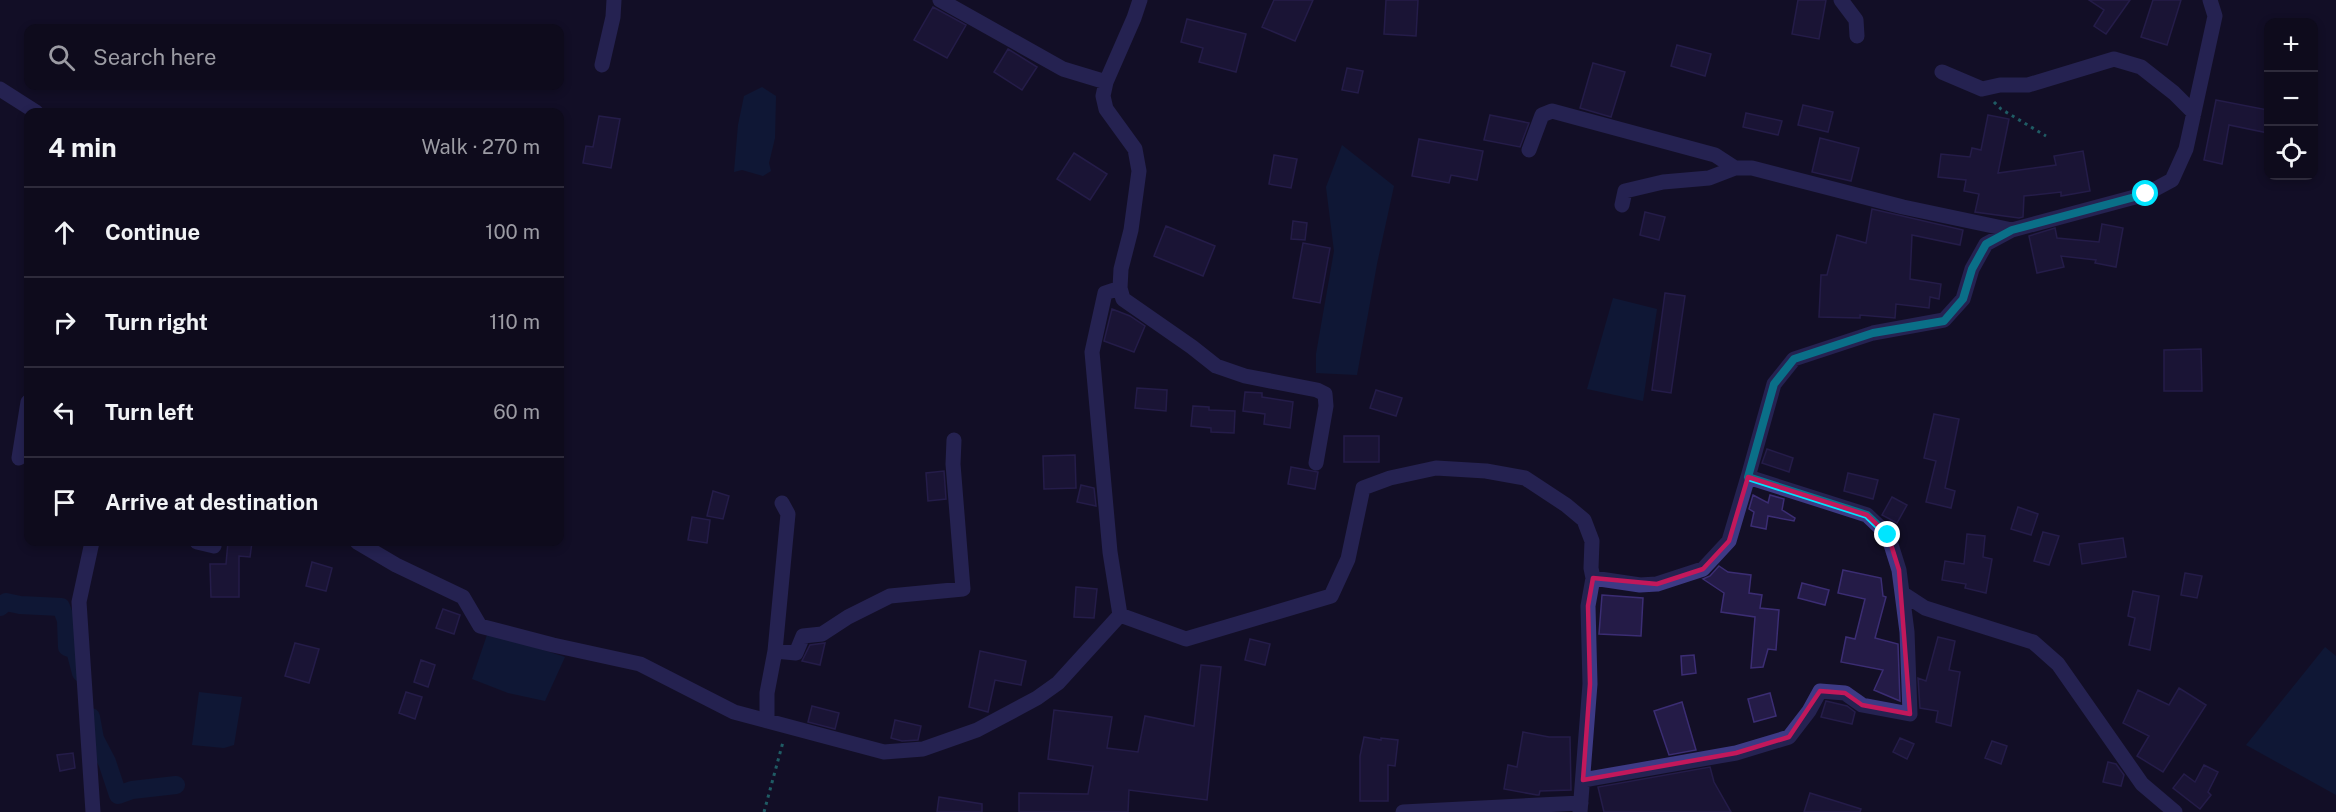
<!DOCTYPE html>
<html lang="en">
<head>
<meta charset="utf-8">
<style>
	:root { --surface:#0e0b1c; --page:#1c1929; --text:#f1f3f6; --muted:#9b9ba3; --line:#2e2b3b }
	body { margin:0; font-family:"Public Sans",sans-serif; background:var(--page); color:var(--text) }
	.controls { position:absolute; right:18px; top:18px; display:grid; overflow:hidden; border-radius:12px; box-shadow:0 3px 9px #0003 }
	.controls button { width:54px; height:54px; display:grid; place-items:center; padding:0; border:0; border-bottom:2px solid var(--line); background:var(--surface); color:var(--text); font:30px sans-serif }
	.stop { position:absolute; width:18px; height:18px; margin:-14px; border:4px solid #00e5ff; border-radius:50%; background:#fff }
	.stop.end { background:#00e5ff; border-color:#fff; box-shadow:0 2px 6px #0008 }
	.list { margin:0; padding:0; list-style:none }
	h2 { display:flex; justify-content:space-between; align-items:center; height:78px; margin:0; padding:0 24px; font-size:26px }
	h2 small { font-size:20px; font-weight:400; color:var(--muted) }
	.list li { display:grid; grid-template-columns:39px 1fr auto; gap:18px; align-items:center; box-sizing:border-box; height:90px; padding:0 24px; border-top:2px solid var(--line) }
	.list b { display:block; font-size:22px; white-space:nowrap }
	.list em { font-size:20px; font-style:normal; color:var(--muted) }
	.icon { flex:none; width:33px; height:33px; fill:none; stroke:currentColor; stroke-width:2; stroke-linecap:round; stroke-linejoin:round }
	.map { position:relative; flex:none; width:2336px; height:812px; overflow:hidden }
	.search { position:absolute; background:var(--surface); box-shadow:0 3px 9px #0003; left:24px; top:24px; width:540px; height:66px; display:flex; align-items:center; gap:15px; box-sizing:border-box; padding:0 21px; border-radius:12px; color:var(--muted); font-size:22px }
	.panel { position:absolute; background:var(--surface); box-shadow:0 3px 9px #0003; left:24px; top:108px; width:540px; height:438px; border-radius:12px }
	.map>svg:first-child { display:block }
	.water { fill:#0c2248 }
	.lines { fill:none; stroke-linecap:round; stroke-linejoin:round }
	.canal { stroke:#0c2248; stroke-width:18 }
	.building { fill:#241b47; stroke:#3b2d73; stroke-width:1.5 }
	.path { stroke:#2fb8b0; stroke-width:3; stroke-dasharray:3 4.5; stroke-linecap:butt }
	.street { stroke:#3d3a85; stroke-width:15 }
	.route { stroke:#00e5ff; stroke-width:8 }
	.marked { fill:none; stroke:#c2185b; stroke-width:4.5; stroke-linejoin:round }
</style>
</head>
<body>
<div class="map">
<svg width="2336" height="812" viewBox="0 0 2336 812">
	<rect width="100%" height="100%" fill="#130f26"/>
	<path class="water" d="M762,87L776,96L775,138L769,163L771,171L763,176L742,170L734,172L738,125L744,96Z
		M1342,145L1394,186L1377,264L1357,375L1316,373V354L1334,251L1326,187Z
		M1613,298L1657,309L1643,401L1587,389Z
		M488,632L565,657L545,701L508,693L472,679Z
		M2325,647L2336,656V795L2246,745Z
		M199,692L242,697L234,745L224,748L192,745Z"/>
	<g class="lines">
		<path class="canal" d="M0,607L6,602L20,605L61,607L66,620L67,647L75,650L81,673
			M91,717L95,739L107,762L118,795L132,790L176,785"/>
	</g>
	<path class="building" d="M1274,0H1313L1295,41L1262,27Z
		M1386,0H1418L1416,36L1384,34Z
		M1798,0H1826L1819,39L1792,34Z
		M2089,0H2130L2106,34L2094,26L2104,10Z
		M2153,0H2181L2167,45L2141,37Z
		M933,7L966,25L947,58L914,40Z
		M1187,19L1246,34L1236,72L1199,62L1203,48L1181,42Z
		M1677,45L1711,54L1705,76L1671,66Z
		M1008,49L1037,67L1022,90L994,72Z
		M1593,63L1625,72L1611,117L1580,108Z
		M1347,68L1363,71L1358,93L1342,90Z
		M2216,100L2268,110V133L2229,125L2222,164L2204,160Z
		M1803,105L1833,112L1828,132L1798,125Z
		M1746,113L1782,121L1778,135L1743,127Z
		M1490,115L1529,123L1520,147L1484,140Z
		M1988,115L2009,119L1998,173L2056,165L2054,156L2083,151L2090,191L2061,196V192L2024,196L2023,217L2019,218L1975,212L1979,194L1964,191L1966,180L1938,177L1941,154L1970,157L1972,148L1981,150Z
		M599,116L620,119L611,168L583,163L586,146L593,147Z
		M1820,138L1859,148L1851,181L1812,172Z
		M1419,139L1483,151L1477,180L1451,175L1449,183L1412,176Z
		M1074,153L1107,174L1090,200L1057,179Z
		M1274,155L1297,159L1291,188L1269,184Z
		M1872,209L1963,230L1960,245L1912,235L1910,279L1941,284L1939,299L1930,297L1929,308L1896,304L1895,318L1860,315V318L1819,317L1821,275H1827L1837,235L1866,243Z
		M1645,212L1665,217L1659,240L1640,235Z
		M1293,221L1307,223L1305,240L1291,239Z
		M2102,224L2123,228L2116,267L2095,263L2096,260L2061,256L2064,267L2037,273L2029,236L2055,228L2057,238L2099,242Z
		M1166,226L1215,246L1203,276L1154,256Z
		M1303,243L1330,248L1320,303L1293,298Z
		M1665,293L1685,296L1671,393L1652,390Z
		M1112,309L1130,316L1145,326L1134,352L1104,341Z
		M2201,349L2202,391H2164V350Z
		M1137,388L1167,390L1166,411L1135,408Z
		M1376,390L1402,398L1396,416L1370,408Z
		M1245,392L1262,393V397L1293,402L1290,428L1264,424L1265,414L1243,411Z
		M1193,406L1209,407V410L1235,411L1234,433L1211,432V428L1191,426Z
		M1934,414L1959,419L1945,488L1955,491L1951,508L1926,502L1936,461L1924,458Z
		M1344,436H1379V462H1344Z
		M1767,449L1793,458L1789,472L1762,463Z
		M1075,455L1076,488L1044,489L1043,456Z
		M1291,467L1318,472L1315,489L1288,484Z
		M944,471L946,499L928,501L926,473Z
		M1848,473L1878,480L1873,499L1844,491Z
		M1081,485L1094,488L1096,506L1077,502Z
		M713,491L729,496L723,519L707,516Z
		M1753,495L1768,503L1770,495L1784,499L1782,510L1795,518L1794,521L1768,516L1766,529L1751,526L1754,512L1749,509Z
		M1892,497L1907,505L1897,523L1882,515Z
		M2018,507L2038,514L2031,535L2011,529Z
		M692,517L710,520L707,543L688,540Z
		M2043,532L2059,536L2049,565L2034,561Z
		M1967,534L1985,536L1983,557L1992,559L1986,593L1965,588L1966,584L1942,580L1945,561L1964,564Z
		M2123,538L2126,557L2082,564L2079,544Z
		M228,542H252L250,557L239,556V597H211L210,564H226Z
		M312,562L332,568L326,591L306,586Z
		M1719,566L1728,572L1751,575L1749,593L1762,595L1760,608L1779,610L1776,650L1768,649L1763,667L1751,668L1755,617L1721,612L1724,593L1703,579L1710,576Z
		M1843,570L1881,578L1883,596L1886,597L1875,638L1898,644L1900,701L1874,690L1883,670L1841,662L1846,637L1855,639L1865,599L1838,593Z
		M2185,573L2202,576L2197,598L2181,595Z
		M1802,583L1829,590L1825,605L1798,598Z
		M1076,587L1097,589L1094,618L1074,617Z
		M2133,591L2159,596L2150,650L2129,645L2135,618L2128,616Z
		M1602,595L1643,598L1641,636L1599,634Z
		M443,609L460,615L454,634L436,628Z
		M1938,637L1955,641L1949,670L1960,672L1951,726L1936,722L1938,711L1920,708L1918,678L1926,681Z
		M1250,639L1270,644L1265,665L1245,660Z
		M295,643L319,649L309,683L285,676Z
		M825,643L820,665L802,661L810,645Z
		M980,651L1026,661L1021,685L995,680L988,712L969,707Z
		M1694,655L1696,673L1682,675L1681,656Z
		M421,660L435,665L428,687L414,682Z
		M1201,665L1221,667L1207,800L1129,790L1128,812H1019V793L1088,794L1093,766L1048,759L1054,710L1112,717L1107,748L1138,752L1145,716L1194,726Z
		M2179,688L2206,705L2163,772L2137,756L2149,736L2123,723L2138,690L2169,705Z
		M406,692L422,697L415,719L399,713Z
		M1770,693L1776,716L1754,722L1748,699Z
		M1826,701L1847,706L1855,712L1852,724L1821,717Z
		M1682,702L1696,750L1669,755L1654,711Z
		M812,706L839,713L835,729L808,722Z
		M895,720L921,726L918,740L902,741L891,738Z
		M1523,732L1549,737H1570L1571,790L1540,791L1539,795H1537L1504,789L1508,765L1517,767Z
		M1364,737L1381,740V738L1398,740L1395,766L1388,765V801H1360V756Z
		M1900,738L1914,744L1907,759L1893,752Z
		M1992,741L2007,746L2001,764L1985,758Z
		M73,753L75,768L60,771L57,755Z
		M2108,762L2116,764L2124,775L2121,786L2103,782Z
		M2204,765L2218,772L2208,792L2211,795L2200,809L2173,788L2184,774L2195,782Z
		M1710,767L1714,782L1731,812H1604L1598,787Z
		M1810,793L1861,809L1860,812H1804Z
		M939,797L982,804V812H937Z"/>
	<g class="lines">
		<path class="path" d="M1994,102L2001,109L2046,136
			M764,812L783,742"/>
		<path class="street" d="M940,0L1063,69L1106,82
			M1841,0L1856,20L1857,36
			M602,65L613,17L614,0
			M1942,72L1982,89L2000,85H2028L2114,59L2141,67L2174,93L2194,113
			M0,89L36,112
			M1529,150L1542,115L1552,111L1715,155L1735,168
			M1622,205L1625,191L1663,182L1709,178L1735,168H1752L1903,207L2012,230
			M1120,288L1123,299L1192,347L1216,366L1245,376L1317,390L1325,394L1326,406L1316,463
			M19,458L28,402
			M92,542L79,602L93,812
			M197,542L214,546
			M357,542L396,565L463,597L480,626L553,645L640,664L734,712L884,752L923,749L977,730L1037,698L1058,683L1120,615
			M1120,615L1110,552L1092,352L1105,293L1120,288L1121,269L1131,230L1139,171L1135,149L1106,109L1103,96L1106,82L1134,18L1140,0
			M1120,615L1186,639L1331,596L1348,559L1363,488L1390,478L1436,468L1486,471L1525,478L1566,505L1584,520L1592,541L1591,568L1593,578
			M775,651L796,653L803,636L822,634L848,617L890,596L963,589L953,464L954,440
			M767,721V693L775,651L788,514L782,503
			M1583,780L1736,753L1789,737L1809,711L1820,691L1845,693L1862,705L1910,714L1907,632L1902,593
			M1403,812L1581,803
			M1580,812L1590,684L1588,606L1593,578L1640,585L1657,584L1703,569L1729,541L1748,477
			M2175,812L2142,784L2058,664L2033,642L1925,608L1902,593L1899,570L1888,535L1867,515L1748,477L1774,384L1794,359L1873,333L1944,320L1963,299L1972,269L1986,244L2012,230L2146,194L2172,180L2186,149L2215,16L2210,0"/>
	</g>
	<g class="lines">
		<path class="route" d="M1888,535L1867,515L1748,477L1774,384L1794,359L1873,333L1944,321L1963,299L1972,269L1986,244L2012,230L2146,194"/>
	</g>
	<path d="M0 0H2336V812H0ZM1748,477L1867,515L1888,535L1899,570L1910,714L1862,705L1845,693L1820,691L1789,737L1736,753L1583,780L1590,684L1588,606L1593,578L1657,584L1703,569L1729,541Z" fill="#130f26" fill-opacity=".55" fill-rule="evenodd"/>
	<path class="marked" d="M1748,477L1867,515L1888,535L1899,570L1910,714L1862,705L1845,693L1820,691L1789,737L1736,753L1583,780L1590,684L1588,606L1593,578L1657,584L1703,569L1729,541Z"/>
</svg>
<div class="controls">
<button>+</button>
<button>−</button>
<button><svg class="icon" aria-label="locate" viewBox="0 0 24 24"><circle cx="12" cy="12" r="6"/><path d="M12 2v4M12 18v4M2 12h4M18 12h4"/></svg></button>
</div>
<div class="stop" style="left:2146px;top:194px"></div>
<div class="stop end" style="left:1888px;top:535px"></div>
<div class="search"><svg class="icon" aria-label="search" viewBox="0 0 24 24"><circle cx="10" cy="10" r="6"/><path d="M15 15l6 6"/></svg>Search here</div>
<section class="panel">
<h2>4 min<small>Walk · 270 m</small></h2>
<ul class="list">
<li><svg class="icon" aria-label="ahead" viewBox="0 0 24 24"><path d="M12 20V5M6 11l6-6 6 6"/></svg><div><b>Continue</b></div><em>100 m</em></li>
<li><svg class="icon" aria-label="right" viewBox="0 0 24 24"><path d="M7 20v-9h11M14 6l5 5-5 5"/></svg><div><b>Turn right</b></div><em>110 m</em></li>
<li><svg class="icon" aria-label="left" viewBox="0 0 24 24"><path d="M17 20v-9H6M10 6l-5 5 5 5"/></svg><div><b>Turn left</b></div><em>60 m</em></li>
<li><svg class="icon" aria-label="arrive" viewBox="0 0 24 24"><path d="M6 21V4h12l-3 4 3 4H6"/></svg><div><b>Arrive at destination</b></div></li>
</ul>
</section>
</div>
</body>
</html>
